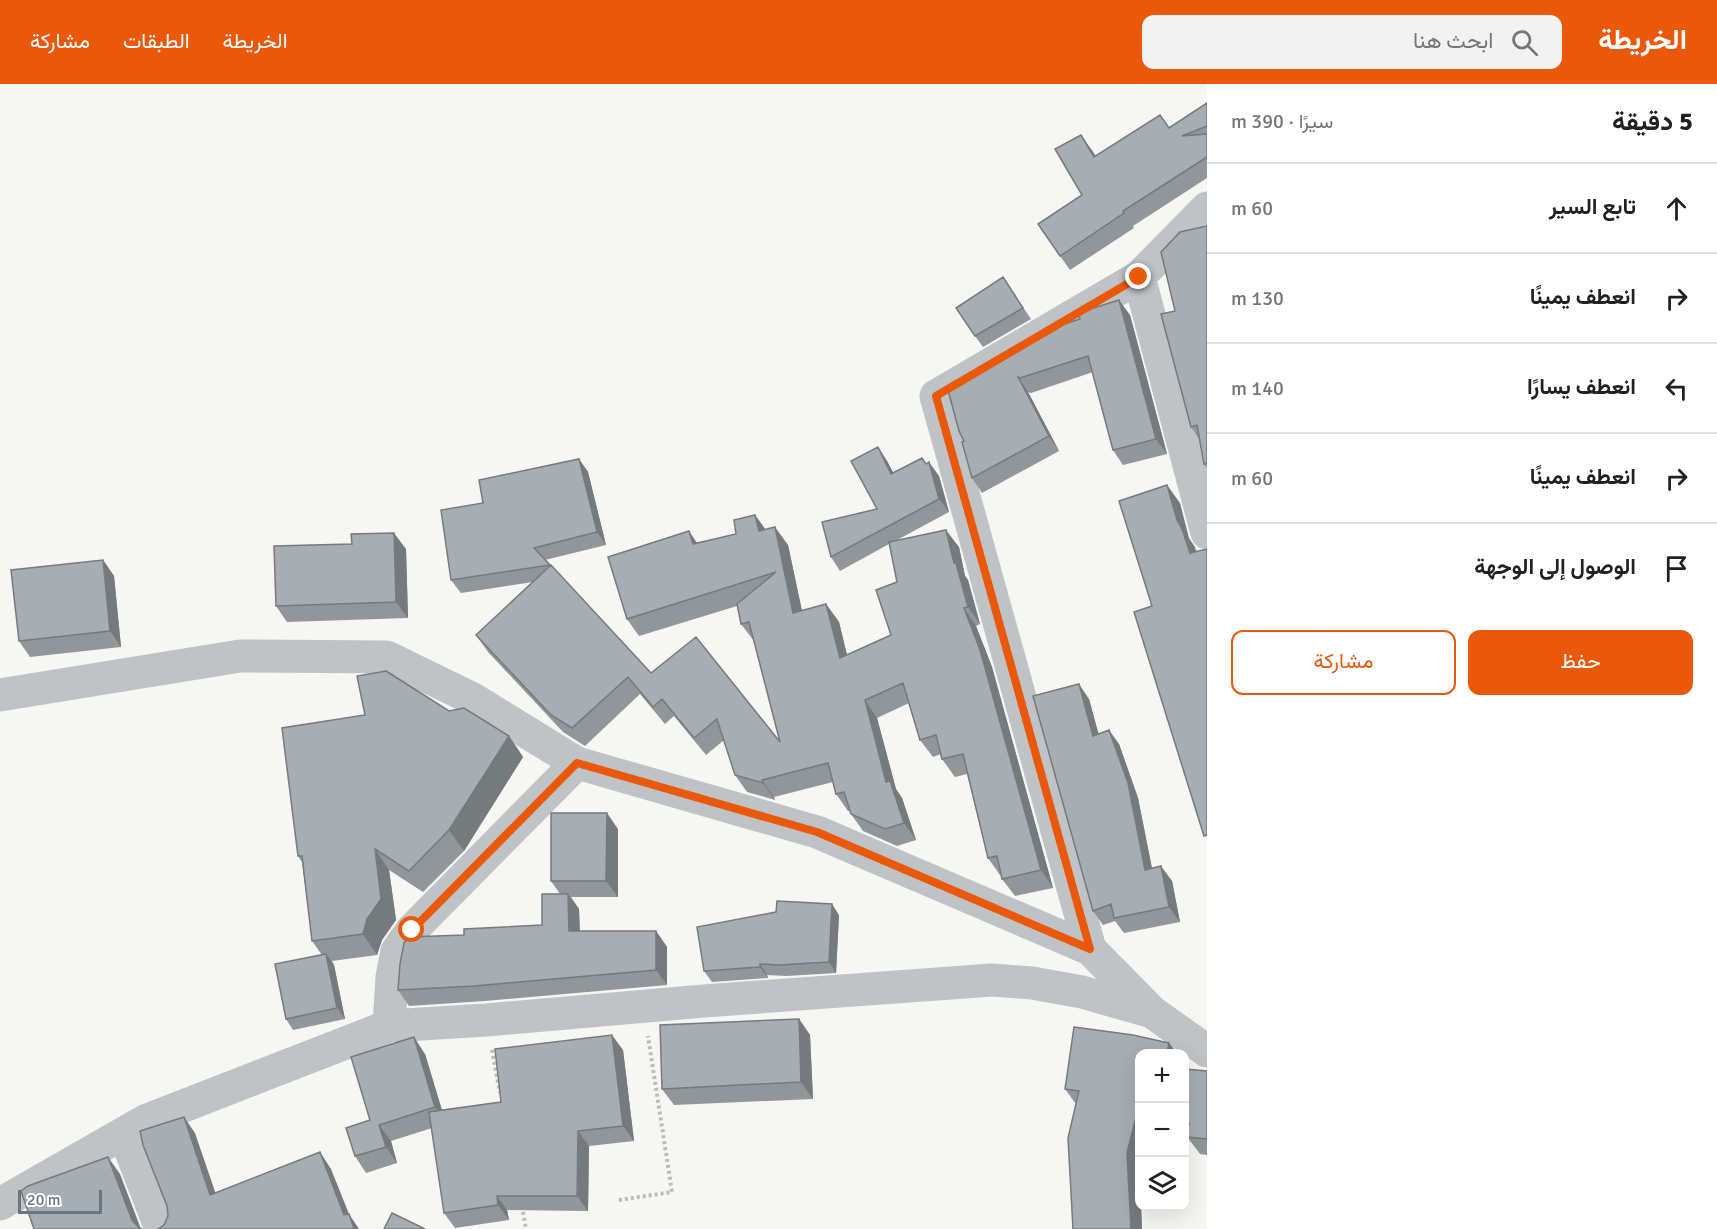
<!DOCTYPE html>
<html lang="ar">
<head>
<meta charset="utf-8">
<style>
	:root { --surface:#fff; --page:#f2f2f2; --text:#202124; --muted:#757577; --line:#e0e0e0; --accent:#ea580c }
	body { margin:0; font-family:Signika,Vazirmatn,sans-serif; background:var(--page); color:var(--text); direction:rtl }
	.controls { position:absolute; right:18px; bottom:18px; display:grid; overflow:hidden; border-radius:12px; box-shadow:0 6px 24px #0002 }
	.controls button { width:54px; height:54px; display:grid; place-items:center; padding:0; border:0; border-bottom:2px solid var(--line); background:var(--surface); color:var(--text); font:30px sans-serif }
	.scale { position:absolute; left:18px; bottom:15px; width:84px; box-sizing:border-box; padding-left:6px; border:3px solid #677782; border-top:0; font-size:16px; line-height:21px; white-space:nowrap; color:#677782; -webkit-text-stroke:4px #fff; paint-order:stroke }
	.stop { position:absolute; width:18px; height:18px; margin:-14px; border:4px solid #ea580c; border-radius:50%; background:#fff }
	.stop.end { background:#ea580c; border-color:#fff; box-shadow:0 2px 6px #0008 }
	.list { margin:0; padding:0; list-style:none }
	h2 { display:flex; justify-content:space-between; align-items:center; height:78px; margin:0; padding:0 24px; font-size:26px }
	h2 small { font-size:20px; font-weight:400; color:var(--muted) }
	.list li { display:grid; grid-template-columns:39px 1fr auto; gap:18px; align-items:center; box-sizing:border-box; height:90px; padding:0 24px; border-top:2px solid var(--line) }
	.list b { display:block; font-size:22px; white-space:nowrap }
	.list em { font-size:20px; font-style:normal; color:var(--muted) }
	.actions { display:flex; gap:12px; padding:18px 24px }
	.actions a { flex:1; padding:14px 0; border:2px solid var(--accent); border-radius:12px; text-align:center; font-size:21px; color:var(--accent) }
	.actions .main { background:var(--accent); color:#fff }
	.icon { flex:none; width:33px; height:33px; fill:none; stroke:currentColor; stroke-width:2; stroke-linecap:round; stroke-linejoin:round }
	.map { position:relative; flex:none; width:1207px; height:1145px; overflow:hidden; direction:ltr }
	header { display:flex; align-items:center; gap:36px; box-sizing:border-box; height:84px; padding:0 30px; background:var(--accent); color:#fff }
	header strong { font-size:28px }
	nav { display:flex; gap:33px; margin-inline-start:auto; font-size:21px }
	.search { width:420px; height:54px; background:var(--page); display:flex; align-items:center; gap:15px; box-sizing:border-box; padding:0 21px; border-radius:12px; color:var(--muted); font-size:22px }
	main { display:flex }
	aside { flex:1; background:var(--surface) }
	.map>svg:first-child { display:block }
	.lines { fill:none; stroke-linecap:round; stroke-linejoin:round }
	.path { stroke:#b9bcbe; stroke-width:4; stroke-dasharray:3 3; stroke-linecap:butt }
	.minor { stroke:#bfc3c6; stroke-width:33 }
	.wall { fill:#90969a }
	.shaded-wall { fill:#757a7d }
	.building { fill:#a7aeb3; stroke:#757a7d; stroke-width:1.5 }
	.route { stroke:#ea580c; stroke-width:8 }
</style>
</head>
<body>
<header>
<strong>الخريطة</strong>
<div class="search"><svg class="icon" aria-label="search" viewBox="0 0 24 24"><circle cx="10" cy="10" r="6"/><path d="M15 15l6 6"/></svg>ابحث هنا</div>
<nav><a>الخريطة</a><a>الطبقات</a><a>مشاركة</a></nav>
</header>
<main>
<aside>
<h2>5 دقيقة<small>سيرًا · 390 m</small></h2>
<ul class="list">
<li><svg class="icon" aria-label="ahead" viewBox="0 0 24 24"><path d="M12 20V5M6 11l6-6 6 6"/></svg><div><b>تابع السير</b></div><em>60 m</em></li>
<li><svg class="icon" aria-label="right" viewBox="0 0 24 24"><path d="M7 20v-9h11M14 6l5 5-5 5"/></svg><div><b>انعطف يمينًا</b></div><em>130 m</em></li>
<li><svg class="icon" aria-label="left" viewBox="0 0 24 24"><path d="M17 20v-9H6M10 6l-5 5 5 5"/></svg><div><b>انعطف يسارًا</b></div><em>140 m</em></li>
<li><svg class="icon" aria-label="right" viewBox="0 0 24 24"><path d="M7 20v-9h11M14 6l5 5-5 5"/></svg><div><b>انعطف يمينًا</b></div><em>60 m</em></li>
<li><svg class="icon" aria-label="arrive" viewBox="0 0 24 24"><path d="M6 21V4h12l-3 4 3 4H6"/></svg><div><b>الوصول إلى الوجهة</b></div></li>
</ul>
<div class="actions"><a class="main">حفظ</a><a>مشاركة</a></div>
</aside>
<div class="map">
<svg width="1207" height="1145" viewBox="0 0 1207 1145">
	<rect width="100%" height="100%" fill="#f6f6f3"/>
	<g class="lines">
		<path class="path" d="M492,966L500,1009
			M619,1116L672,1108L648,952
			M522,1122L526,1145"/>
		<path class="minor" d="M1139,193L1207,449
			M0,611L240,572L387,573L473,615L577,679
			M1151,927L1090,865L936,312L1139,193L1207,124
			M389,942L392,893L397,867L412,846L577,679L817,748L1090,865
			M124,1049L161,1145
			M0,1120L145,1037L389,942L486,936L704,917L992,896L1032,899L1082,908L1152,928L1207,967"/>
	</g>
	<path class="wall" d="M1207,19V94L1133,142L1134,144L1070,186L1060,172L1082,111L1091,65L1096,72L1169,44Z
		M1207,142V384L1204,380L1200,356L1191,343L1175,227Z
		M1010,204L1031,235L983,263L975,252Z
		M1130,231L1167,370L1123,381L1113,366L1093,288L1031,309L1028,308L1059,367L982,409L972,394L964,357L948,306Z
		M878,363L887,377L893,389L922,374L926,380L939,392L949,428L897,456L959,463L965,492L968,496L980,540L976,542L992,583L1053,804L1015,812L1002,795L1001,791H1000L988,774L967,690L955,693L942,675L941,670L933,673L920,656L909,619L877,634L896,705L902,714L916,756L897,762L863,747L851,730L850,727H848L836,710L833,698L774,713L775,716L747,708L735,691L724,656L706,671L674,632L665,640L640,610L585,662L563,648L488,568L476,551L533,498L461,509L451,496L483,419L579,375L588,388L606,461L545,476L651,589L780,658L754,557L741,540L737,522L639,552L627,535L697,459L736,450L755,431L765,445L788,461L802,527L826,520L839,538L847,571L891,551L897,498L889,460L840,487L831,473L877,425Z
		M406,465L408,534L287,538L276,522Z
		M103,476L114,492L121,563L30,573L19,557Z
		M1089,615L1098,649L1119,660L1138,714L1152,784L1172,797L1180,838L1124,849L1115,837L1103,841L1093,827Z
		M449,627L509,652L523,673L464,767L423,808L389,786L396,836L382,856L377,871L332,877L334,881L345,935L293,946L286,935L322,871L312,857L302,778L298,772Z
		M618,745V813H571L579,825L580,847H656L667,863V901L485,917L409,922L398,906L464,851L542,841L560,810L551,797Z
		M839,831L836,889L786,892L767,891L768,894L712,898L704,887Z
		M799,935L810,951L813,1015L674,1021L662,1005Z
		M1074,943L1133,951L1169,959L1177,969H1140V1122H1141L1142,1145H1073L1068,1054L1076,1020L1065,1005Z
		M623,966L634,1057L589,1062L588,1127L507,1126L509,1136L455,1144L444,1129L432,1044L391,1057L397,1079L366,1089L355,1072L370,1036L425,970L442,1026L501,1018Z
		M1185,985L1207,987V1071L1200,1070L1188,1054L1185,1053Z"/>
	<path class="shaded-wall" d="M1081,51L1091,65L1105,88L1094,73Z
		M1119,216L1130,231L1167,370L1156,355Z
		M1018,293L1028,308L1059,367L1049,352Z
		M878,363L887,377L901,403L891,390Z
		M922,374L932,387L929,378L939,392L949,428L939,415Z
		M579,375L588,388L606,461L597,448Z
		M1167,401L1180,419L1189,454L1195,463L1202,487L1190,469L1177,436Z
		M755,431L768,449L759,447Z
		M775,443L788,461L806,546L793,529Z
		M946,446L959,463L965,492L968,496L980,540L968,523L954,479Z
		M689,447L701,465L693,460Z
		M394,449L406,465L408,534L396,518Z
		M103,476L114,492L121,563L110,547Z
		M826,520L839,538L852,592L840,574Z
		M964,524L976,542L992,583L1053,804L1041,786Z
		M1079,600L1089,615L1103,666L1093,652Z
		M865,616L877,634L896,705L902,714L916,756L904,739L886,698Z
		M1109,646L1119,660L1138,714L1155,800L1145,786Z
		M509,652L523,673L464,767L449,746Z
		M762,696L774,713L775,716L763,699Z
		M607,729L618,745V813L606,797Z
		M375,765L389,786L396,836L382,856L377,871L363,850L367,835Z
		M1161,782L1172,797L1180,838L1169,823Z
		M568,810L579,825L580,863L569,847Z
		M832,820L839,831L836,889L829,878Z
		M656,847L667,863V901L656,886Z
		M326,870L334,881L345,935L337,924Z
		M760,880L767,891L768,894L760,883Z
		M799,935L810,951L813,1015L801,998Z
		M612,951L623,966L634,1057L623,1042Z
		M414,953L425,970L446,1040L435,1023Z
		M1169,959L1177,969H1167Z
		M1137,1029L1140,1033V1122H1141L1142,1145H1131L1127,1069Z
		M184,1033L195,1049L222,1128L210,1111Z
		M379,1041L391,1057L397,1079L386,1063Z
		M578,1047L589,1062L588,1127L577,1112Z
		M320,1068L331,1085L349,1130L359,1145H354L344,1131Z
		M108,1073L120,1090L141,1145H139L132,1136Z
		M497,1112L507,1126L509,1136L498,1121Z"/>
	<path class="building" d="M1207,19V42L1182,52L1207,50V73L1123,127L1124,129L1060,172L1038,140L1082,111L1055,65L1081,51L1094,73L1160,31L1169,44Z
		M1207,142V379L1204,380L1197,341L1191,343L1161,230L1175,227L1161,168L1180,148Z
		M1003,193L1023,224L975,252L956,224Z
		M1119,216L1156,355L1113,366L1088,272L1020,294L1018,293L1049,352L972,394L962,358L964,357L959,347L948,306L1055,243L1080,235L1078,229L1081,228Z
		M878,363L891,390L922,374L926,380L929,378L939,415L831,473L822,438L877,425L851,377Z
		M579,375L597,448L534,464L550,481L451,496L441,426L483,419L479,396Z
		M1167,401L1177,436L1182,445L1190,469L1207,465V751L1204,752L1134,528L1152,522L1119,417Z
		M755,431L759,447L775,443L793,529L826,520L840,574L891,551L876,506L897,498L889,458L946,446L954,479H956L968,523L964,524L980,566L1041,786L1002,795L997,772L988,774L963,670L942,675L936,651L920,656L903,599L865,616L886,698L890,697L904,739L885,745L851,730L844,708L836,710L828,679L762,696L763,699L735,691L717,635L694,654L662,615L653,623L628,593L572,644L551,631L476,551L551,481L651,589L696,553L780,658L749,538L741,540L737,520L776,488L627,535L608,473L689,447L693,460L736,450L734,436Z
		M394,449L396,518L276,522L274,462L352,460L351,450Z
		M103,476L110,547L19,557L11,486Z
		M386,587L449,627L464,624L509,652L449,746L409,787L375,765L381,815L367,835L363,850L312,857L302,772H298L282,644L365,631L357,592Z
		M1079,600L1093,652L1109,646L1128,699L1145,786L1161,782L1169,823L1114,834L1111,820L1093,827L1033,612Z
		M551,729H607L606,797H551Z
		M542,810H568L569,847H656V886L474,902L398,906L400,880L404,859L408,853L464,851V845L542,841Z
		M777,817L832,820L829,878L779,881L760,880V883L704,887L697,843L776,828Z
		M326,870L337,924L286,935L275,880Z
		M799,935L801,998L662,1005L660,941Z
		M1074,943L1133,951L1169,959L1167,969H1140V1030L1137,1029L1127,1069L1131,1145H1073L1068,1054L1079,1007L1065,1005Z
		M612,951L623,1042L578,1047L577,1112H497L498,1121L444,1129L429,1028L501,1018L495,965Z
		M414,953L435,1023L379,1041L386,1063L355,1072L346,1044L370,1036L351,973Z
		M1185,985L1207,987V1055L1187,1053L1189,1039L1185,1038Z
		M184,1033L210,1111L320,1068L344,1131L349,1130L354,1145H158L164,1141L168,1132L167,1122L143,1061L140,1047Z
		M108,1073L132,1136L138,1143L142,1145H34L21,1107L28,1102Z
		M392,1129L425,1145H384Z"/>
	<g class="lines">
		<path class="route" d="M412,846L577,679L817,748L1090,865L936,312L1139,193"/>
	</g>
</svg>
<div class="controls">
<button>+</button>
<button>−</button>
<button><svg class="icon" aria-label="layers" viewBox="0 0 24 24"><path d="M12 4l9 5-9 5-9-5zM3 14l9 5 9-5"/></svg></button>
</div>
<div class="scale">20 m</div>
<div class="stop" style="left:412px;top:846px"></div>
<div class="stop end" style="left:1139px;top:193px"></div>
</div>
</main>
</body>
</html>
